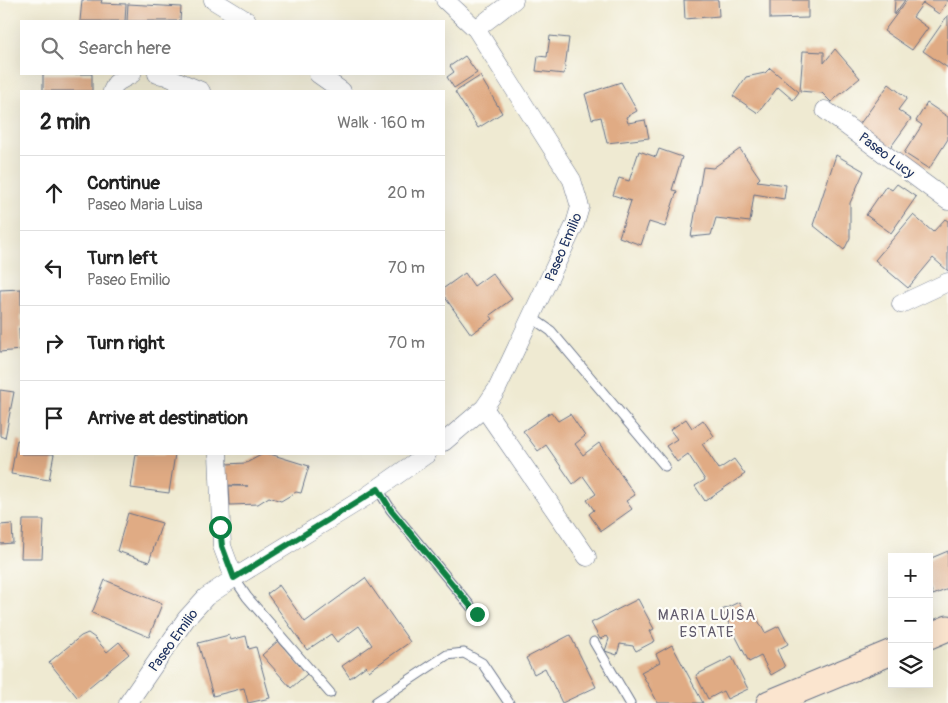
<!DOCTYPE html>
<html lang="en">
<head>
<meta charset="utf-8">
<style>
	:root { --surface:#fff; --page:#f6f6f6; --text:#222; --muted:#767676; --line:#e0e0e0 }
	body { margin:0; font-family:Pangolin,sans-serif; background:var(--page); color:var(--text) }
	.controls { position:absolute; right:15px; bottom:15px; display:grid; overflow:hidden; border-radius:0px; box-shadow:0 5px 20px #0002 }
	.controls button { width:45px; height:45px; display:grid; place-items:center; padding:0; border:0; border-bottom:1px solid var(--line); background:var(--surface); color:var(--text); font:25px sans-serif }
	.stop { position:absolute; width:15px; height:15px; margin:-11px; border:4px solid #0b8043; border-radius:50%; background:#fff }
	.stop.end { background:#0b8043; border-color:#fff; box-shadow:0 1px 5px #0008 }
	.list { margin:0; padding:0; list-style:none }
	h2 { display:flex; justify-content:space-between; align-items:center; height:65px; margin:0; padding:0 20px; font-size:21px }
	h2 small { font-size:16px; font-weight:400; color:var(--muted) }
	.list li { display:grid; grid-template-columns:32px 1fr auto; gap:15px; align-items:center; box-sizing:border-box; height:75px; padding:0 20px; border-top:1px solid var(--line) }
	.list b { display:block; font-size:19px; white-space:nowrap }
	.list p { margin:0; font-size:16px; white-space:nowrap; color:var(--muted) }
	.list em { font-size:16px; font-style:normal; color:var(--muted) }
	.icon { flex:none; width:28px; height:28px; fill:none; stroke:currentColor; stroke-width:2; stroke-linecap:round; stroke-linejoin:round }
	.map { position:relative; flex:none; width:948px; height:703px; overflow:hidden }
	.search { position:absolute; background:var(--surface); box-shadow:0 5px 20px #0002; left:20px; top:20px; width:425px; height:55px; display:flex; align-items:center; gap:12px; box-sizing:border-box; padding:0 18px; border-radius:0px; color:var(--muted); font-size:19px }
	.panel { position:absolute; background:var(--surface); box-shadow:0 5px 20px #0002; left:20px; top:90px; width:425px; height:365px; border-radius:0px }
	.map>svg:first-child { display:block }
	.building { fill:#e0ab84 }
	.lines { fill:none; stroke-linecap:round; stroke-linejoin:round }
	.lane-casing { stroke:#657087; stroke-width:11 }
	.street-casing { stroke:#657087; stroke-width:19 }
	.secondary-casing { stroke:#657087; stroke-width:27 }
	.lane { stroke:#fff; stroke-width:9 }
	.street { stroke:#fff; stroke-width:18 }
	.secondary { stroke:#fbe5cf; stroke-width:25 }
	.route { stroke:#0b8043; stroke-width:6 }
	.labels { text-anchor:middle; stroke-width:4.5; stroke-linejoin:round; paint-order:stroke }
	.street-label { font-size:14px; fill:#1b2f5e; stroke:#fdfcf7 }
	.neighbourhood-label { font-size:15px; letter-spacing:1px; fill:#605a6b; stroke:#fdfcf7 }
</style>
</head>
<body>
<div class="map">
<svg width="948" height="703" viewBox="0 0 948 703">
	<rect width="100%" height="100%" fill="#fdfcf7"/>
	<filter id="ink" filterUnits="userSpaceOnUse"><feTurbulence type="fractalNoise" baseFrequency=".02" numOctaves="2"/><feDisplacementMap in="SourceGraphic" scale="10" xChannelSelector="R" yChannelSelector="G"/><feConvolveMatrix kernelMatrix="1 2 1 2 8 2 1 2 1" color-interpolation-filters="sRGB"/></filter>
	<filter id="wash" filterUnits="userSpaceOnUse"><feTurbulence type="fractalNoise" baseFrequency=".0096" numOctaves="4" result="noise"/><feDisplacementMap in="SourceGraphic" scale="20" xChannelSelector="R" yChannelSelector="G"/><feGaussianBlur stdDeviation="1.12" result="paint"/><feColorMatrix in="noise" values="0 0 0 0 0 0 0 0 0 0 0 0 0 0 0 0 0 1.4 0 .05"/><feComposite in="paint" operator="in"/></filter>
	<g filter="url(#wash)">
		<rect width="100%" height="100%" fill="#efead2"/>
		<g id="blocks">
			<path class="building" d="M82,0H102L101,3L126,4L125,21H80Z
				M684,0H718L719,16L685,19Z
				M770,0H808V18L770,19Z
				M895,0H905L894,15Z
				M907,0H948L939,14L923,3L913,17L928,28L912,50L884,31Z
				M128,4L181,7L180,21H127Z
				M948,15V68L923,51Z
				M550,36L569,38L564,74L536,71L538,56L547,57Z
				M835,49L860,78L831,102L822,93L800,91L803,51L824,52V63Z
				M465,56L477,73L454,88L447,77L454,72L450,66Z
				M770,68L799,92L793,100L778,87L758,113L733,96L746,77L765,73Z
				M43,74H92V91H43Z
				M480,76L502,113L478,128L455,92Z
				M621,82L637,111L626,117L628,123L645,120L649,138L607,143L601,117L592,119L585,94Z
				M889,84L907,98L898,110L911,119L890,148L859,125Z
				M927,103L948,117V139L929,169L904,153L922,125L916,121Z
				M659,149L682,157L672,190L677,191L665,227L649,222L641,245L619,237L631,201L613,195L619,178L629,181L639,151L656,157Z
				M740,149L760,178L757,181L786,185L784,199L754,194L750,222L716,218L711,235L691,237L703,167L713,168Z
				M836,155L864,171L850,203V238L844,250L813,225Z
				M897,184L916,197L891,233L866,215L886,186L892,190Z
				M913,215L933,232L945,219L948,221V271L933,258L908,288L875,260Z
				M465,273L474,286L492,273L512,299L490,315L493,319L471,334L444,296V288Z
				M21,289V328H19L20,350L0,352V290Z
				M0,390L14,392L5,438L0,436Z
				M551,412L558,421L570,414L585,436L575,444L583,455L599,443L635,495L626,501L632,509L601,531L589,514L594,510L587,500L596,494L583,476L573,484L546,445L538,451L523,431Z
				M686,419L692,428L703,420L714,436L702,444L719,469L734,459L745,474L705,501L695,486L705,480L688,454L677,462L666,446L677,439L670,430Z
				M17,440L21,441V454H54L49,480L11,474Z
				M136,454H175L169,493L131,488Z
				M263,454H270L309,466L301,493L296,492L281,501L269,497L258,504L230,505L229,486H248L227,485L226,464L246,463Z
				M128,513L162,523L149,562L117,551Z
				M23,520H44L42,558H21Z
				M12,524L13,543L0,544V525Z
				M948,551V589L933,595L929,584V559Z
				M365,578L410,642L369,671L366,666L350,678L342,666L372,645L359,626L337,642L331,634L307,650L267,594L279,585L305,622Z
				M105,580L162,604L149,637L92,613Z
				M638,599L654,629L650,631L655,641L636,651L633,646L620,644L617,655L605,651L609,639L607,636L600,639L591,623Z
				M739,602L747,617L754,613L765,633L779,626L788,644L777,650L785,667L771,675L761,656L749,662L722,610Z
				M88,633L95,638L107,652L119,642L129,654L77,697L49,662L81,636Z
				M229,635L231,640L246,636L249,649L256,647L270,698L248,703L244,688L213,696L198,643Z
				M570,635L596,687L562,703L545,668L534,674L526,658Z
				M278,641L307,674L291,688L262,655Z
				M672,645L703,703H658L641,672L660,662L656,654Z
				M732,657L748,689L727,699L723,691L708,699L696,675Z"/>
		</g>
	</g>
	<g filter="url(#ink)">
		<use href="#blocks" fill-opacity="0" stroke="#657087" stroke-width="1"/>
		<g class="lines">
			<g class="lane-casing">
				<path id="lane" d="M531,317L551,331L665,466
					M378,489L391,510L477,614
					M234,578L247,597L330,693
					M594,642L630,703
					M376,702L447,655L464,653L482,663L509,703"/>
			</g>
			<g class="street-casing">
				<path id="street" d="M213,0L247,21
					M476,29L514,0
					M157,74L166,76L201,91
					M318,74L342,91
					M112,91L116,83L132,74
					M825,110L948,201
					M901,304L948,282
					M484,408L587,557
					M444,442L484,408L497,389L575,224L580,207L572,180L476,29L445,0
					M218,454L222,546L234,578
					M128,703L186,619L206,597L234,578L364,498L427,454"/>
			</g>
			<g class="secondary-casing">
				<path id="secondary" d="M929,636L948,628
					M769,703L892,652"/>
			</g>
			<use href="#lane" class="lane"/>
			<use href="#street" class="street"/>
			<use href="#secondary" class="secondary"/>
		</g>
	</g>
	<g class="lines" filter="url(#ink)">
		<path class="route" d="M220,527L222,546L234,578L378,489L391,510L477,614"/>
	</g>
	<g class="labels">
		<g class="street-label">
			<text transform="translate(887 155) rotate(37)" y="5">Paseo Lucy</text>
			<text transform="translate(563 247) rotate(-67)" y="5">Paseo Emilio</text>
			<text transform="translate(173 640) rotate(-54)" y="5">Paseo Emilio</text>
		</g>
		<g class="neighbourhood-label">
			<text x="707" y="620">MARIA LUISA<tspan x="707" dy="17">ESTATE</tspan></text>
		</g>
	</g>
</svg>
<div class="controls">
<button>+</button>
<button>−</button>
<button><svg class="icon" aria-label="layers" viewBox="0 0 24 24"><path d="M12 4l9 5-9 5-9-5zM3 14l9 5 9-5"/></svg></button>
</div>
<div class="stop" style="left:220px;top:527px"></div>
<div class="stop end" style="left:477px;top:614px"></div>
<div class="search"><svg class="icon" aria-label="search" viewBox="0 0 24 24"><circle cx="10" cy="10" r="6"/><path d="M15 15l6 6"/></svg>Search here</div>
<section class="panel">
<h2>2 min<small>Walk · 160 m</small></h2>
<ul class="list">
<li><svg class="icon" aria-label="ahead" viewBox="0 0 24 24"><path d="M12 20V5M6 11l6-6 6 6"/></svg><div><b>Continue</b><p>Paseo Maria Luisa</p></div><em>20 m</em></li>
<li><svg class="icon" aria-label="left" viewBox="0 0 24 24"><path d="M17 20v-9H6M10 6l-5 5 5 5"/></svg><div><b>Turn left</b><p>Paseo Emilio</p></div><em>70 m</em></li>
<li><svg class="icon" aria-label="right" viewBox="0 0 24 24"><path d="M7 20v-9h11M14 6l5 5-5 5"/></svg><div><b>Turn right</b></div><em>70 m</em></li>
<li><svg class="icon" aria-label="arrive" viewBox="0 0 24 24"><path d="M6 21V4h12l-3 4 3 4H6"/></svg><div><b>Arrive at destination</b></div></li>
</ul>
</section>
</div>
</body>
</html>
